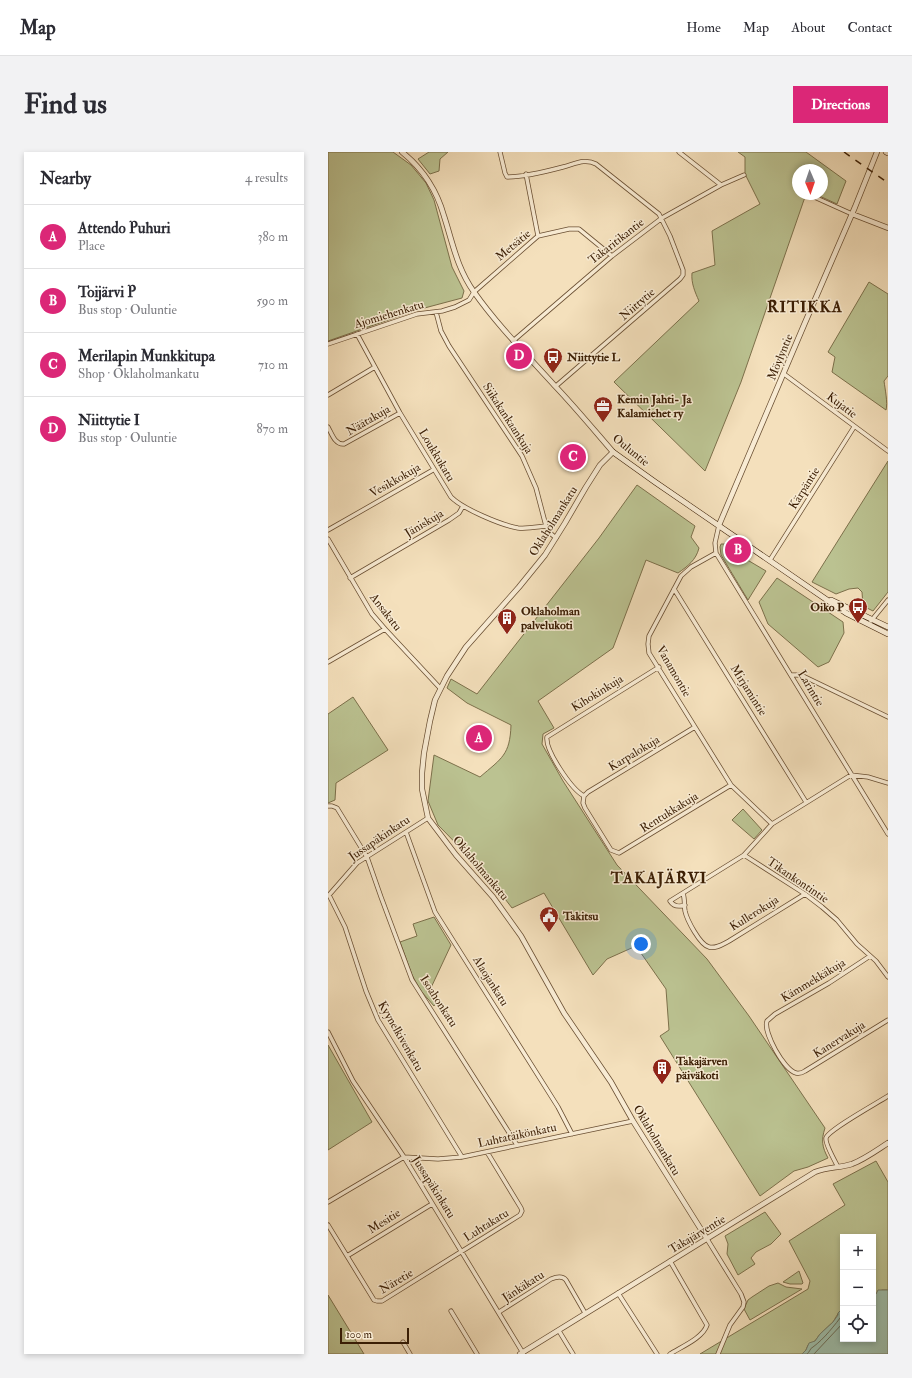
<!DOCTYPE html>
<html lang="en">
<head>
<meta charset="utf-8">
<style>
	:root { --surface:#fff; --page:#f2f2f3; --text:#2b2b33; --muted:#7c7c81; --line:#e1e1e2; --accent:#db2777 }
	body { margin:0; font-family:"IM FELL Double Pica",serif; background:var(--page); color:var(--text) }
	.controls { position:absolute; right:12px; bottom:12px; display:grid; overflow:hidden; border-radius:0px; box-shadow:0 2px 6px #0003 }
	.controls button { width:36px; height:36px; display:grid; place-items:center; padding:0; border:0; border-bottom:1px solid var(--line); background:var(--surface); color:var(--text); font:20px sans-serif }
	.compass { position:absolute; left:464px; top:12px; width:36px; height:36px; border-radius:50%; background:var(--surface); box-shadow:0 2px 6px #0003; rotate:178deg }
	.scale { position:absolute; left:12px; bottom:10px; width:69px; box-sizing:border-box; padding-left:4px; border:2px solid #3c1f05; border-top:0; font-size:11px; line-height:14px; white-space:nowrap; color:#3c1f05; -webkit-text-stroke:3px #f8ebd3; paint-order:stroke }
	.you { position:absolute; left:313px; top:792px; width:14px; height:14px; margin:-10px; border:3px solid #fff; border-radius:50%; background:#1a73e8; box-shadow:0 0 0 6px #1a73e833 }
	.badge { display:grid; place-items:center; width:26px; height:26px; border-radius:50%; background:var(--accent); color:#fff; font-size:13px; font-weight:700 }
	.pin { position:absolute; translate:-50% -50%; border:2px solid #fff; box-shadow:0 1px 4px #0006 }
	.list { margin:0; padding:0; list-style:none }
	h2 { display:flex; justify-content:space-between; align-items:center; height:52px; margin:0; padding:0 16px; font-size:17px }
	h2 small { font-size:13px; font-weight:400; color:var(--muted) }
	.list li { display:grid; grid-template-columns:26px 1fr auto; gap:12px; align-items:center; box-sizing:border-box; height:64px; padding:0 16px; border-top:1px solid var(--line) }
	.list b { display:block; font-size:15px; white-space:nowrap }
	.list p { margin:0; font-size:13px; white-space:nowrap; color:var(--muted) }
	.list em { font-size:13px; font-style:normal; color:var(--muted) }
	.icon { flex:none; width:22px; height:22px; fill:none; stroke:currentColor; stroke-width:2; stroke-linecap:round; stroke-linejoin:round }
	.map { position:relative; flex:none; width:560px; height:1202px; overflow:hidden; border-radius:0px }
	header { display:flex; align-items:center; gap:24px; box-sizing:border-box; height:56px; padding:0 20px; background:var(--surface); border-bottom:1px solid var(--line) }
	header strong { font-size:19px }
	nav { display:flex; gap:22px; margin-inline-start:auto; font-size:14px }
	.intro { display:flex; align-items:center; justify-content:space-between; box-sizing:border-box; height:96px; padding:0 24px }
	h1 { margin:0; font-size:28px }
	.button { padding:10px 18px; border-radius:0px; background:var(--accent); color:#fff; font-size:14px; font-weight:700 }
	main { display:flex; gap:24px; padding:0 24px }
	aside { flex:1; background:var(--surface); border-radius:0px; box-shadow:0 2px 6px #0003 }
	.map>svg:first-child { display:block }
	.green { fill:#bbc291; stroke:#7c704b }
	.water { fill:#9dbeab; stroke:#767e69 }
	.lines { fill:none; stroke-linecap:round; stroke-linejoin:round }
	.shore { stroke:#6c6e58; stroke-width:1 }
	.minor-casing { stroke:#6a4f33; stroke-width:5 }
	.tertiary-casing { stroke:#6a4f33; stroke-width:6 }
	.secondary-casing { stroke:#3c1f05; stroke-width:6 }
	.minor { stroke:#f8ebd3; stroke-width:3.5 }
	.tertiary { stroke:#f8ebd3; stroke-width:4.5 }
	.secondary { stroke:#f8ebd3; stroke-width:5 }
	.rail { stroke:#3c1f05; stroke-width:1.5; stroke-dasharray:7 7; stroke-linecap:butt }
	.labels { text-anchor:middle; stroke-width:3; stroke-linejoin:round; paint-order:stroke }
	.street-label { font-size:12px; fill:#3c1f05; stroke:#f8ebd3 }
	.poi-label { font-size:12px; font-weight:bold; fill:#3c1f05; stroke:#f8ebd3; text-anchor:start }
	.district-label { font-size:16px; font-weight:bold; letter-spacing:1px; fill:#3c1f05; stroke:#f8ebd3 }
</style>
</head>
<body>
<header>
<strong>Map</strong>
<nav><a>Home</a><a>Map</a><a>About</a><a>Contact</a></nav>
</header>
<div class="intro"><h1>Find us</h1><a class="button">Directions</a></div>
<main>
<aside>
<h2>Nearby<small>4 results</small></h2>
<ul class="list">
<li><span class="badge">A</span><div><b>Attendo Puhuri</b><p>Place</p></div><em>380 m</em></li>
<li><span class="badge">B</span><div><b>Toijärvi P</b><p>Bus stop · Ouluntie</p></div><em>590 m</em></li>
<li><span class="badge">C</span><div><b>Merilapin Munkkitupa</b><p>Shop · Oklaholmankatu</p></div><em>710 m</em></li>
<li><span class="badge">D</span><div><b>Niittytie I</b><p>Bus stop · Ouluntie</p></div><em>870 m</em></li>
</ul>
</aside>
<div class="map">
<svg width="560" height="1202" viewBox="0 0 560 1202">
	<rect width="100%" height="100%" fill="#f4e0bc"/>
	<filter id="stains"><feTurbulence type="fractalNoise" baseFrequency=".005" numOctaves="4"/><feColorMatrix values="0 0 0 0 .2 0 0 0 0 .09 0 0 0 0 .02 0 0 0 .5 -.17"/></filter>
	<radialGradient id="worn" r=".72"><stop offset=".6" stop-color="#630" stop-opacity="0"/><stop offset="1" stop-color="#630" stop-opacity=".3"/></radialGradient>
	<path class="green" d="M0,0H65L83,13L98,31L106,48L124,115L136,139L134,146L89,158L0,189Z
		M101,0H120L112,7L111,19L102,22L90,7Z
		M410,0H478L518,29L509,52L487,42H494V18H470V42H478L413,230L377,319L286,230L371,149C367,140 363,131 364,121L387,113L384,79L432,52L417,22V5Z
		M541,130L560,142V224L556,229C557,237 560,251 558,258L504,220L507,205L500,200Z
		M560,309V440L545,459L535,454L534,440L530,436L521,437L508,442L484,430Z
		M309,333L367,374L363,385L371,396C368,408 360,414 350,421L318,408L285,496L210,549L226,576L215,582L214,592L235,629L289,713L379,807L421,864L497,976C493,988 494,995 500,1006L480,1015L466,1019L432,1044L332,884L341,878L338,837L308,794L279,807L265,823L216,741L184,756L158,722L110,673L100,649L106,603L152,625C174,606 182,603 183,573L139,551L119,536L123,527L149,542L271,386Z
		M393,392H397L406,400L438,419L420,448L393,403L392,395Z
		M449,426L515,470L516,481L501,510L490,515L440,472L431,450Z
		M25,545L60,598L8,631L7,648L0,651V562Z
		M415,657L434,678L426,687L404,668Z
		M106,765L123,793L101,840L105,847L109,849L106,854L93,839L84,823L72,790L89,784L85,772Z
		M0,893L44,970L0,998Z
		M548,1009L560,1030V1138H554L548,1142H545V1085H515V1156L511,1160L505,1170L492,1182L487,1189L480,1193L478,1198L474,1202H372L480,1137L482,1129L461,1089L517,1053L505,1032Z
		M437,1060L453,1082L443,1092L428,1100L423,1106L427,1112L410,1123L399,1102L400,1092L397,1084Z
		M471,1119L475,1131L474,1132H462L455,1130Z
		M450,1131L458,1135L474,1137L422,1168L416,1157L420,1148L424,1145L441,1134Z
		M0,1143L36,1202H0Z"/>
	<path class="water" d="M550,1138H560V1202H474L478,1198L481,1191L487,1189L492,1182L505,1170L510,1163V1161L515,1156V1187H545V1142H548Z"/>
	<g class="lines">
		<path class="shore" d="M479,1202C482,1200 482,1196 485,1195C496,1187 507,1173 515,1162
			M486,1202L515,1171"/>
		<g class="minor-casing">
			<path id="minor" d="M172,0L177,21L179,25C194,25 220,19 235,15C247,12 257,6 268,12L331,62L342,84L355,118V123L352,127L228,234
				M351,0L393,33
				M198,22L210,84
				M484,44L524,62
				M108,160L113,179L121,194L194,304L208,336L218,374L222,381L228,386
				M29,182L72,261L123,345C135,357 173,373 190,376C199,377 209,375 218,374
				M185,189L284,104L334,66L393,33L416,23
				M0,192L89,162L114,159L127,155L141,148L146,140L210,84L241,77H251L284,104
				M456,222L560,299
				M0,243L47,215
				M0,275C4,282 7,293 16,292L72,261
				M391,373L387,391L388,401L560,682
				M0,378L105,318
				M0,387L44,462L57,477L112,536
				M388,401L363,415L353,424L321,484L320,492L321,501L403,633L444,672
				M442,408L526,275
				M22,426L121,368L131,361L135,354
				M346,437L478,650
				M543,469L560,448
				M0,510L57,477
				M463,523H470L477,525L560,565
				M256,644C243,637 217,598 219,585L331,515
				M256,644L255,651L257,656L283,698L291,701L403,633
				M256,644L260,640L367,575
				M0,654H4L9,656L39,705L53,745L84,828L189,993
				M78,680L107,760L230,955L244,982
				M416,703L477,742L494,755L509,768L529,792L548,809L560,825
				M355,741C357,747 356,753 357,759C359,768 372,793 381,795C388,797 395,792 401,789L477,742
				M1,743L17,775L38,839L50,868L134,1005
				M1,743L29,711L100,666
				M357,753C351,755 346,755 342,749L416,703L444,672L523,623L540,625L560,631
				M542,804L533,810L501,831L447,862L439,869C435,880 456,918 468,921C472,922 474,921 477,919L560,868
				M0,880L25,929L76,1005L195,1201
				M510,1015C507,1009 497,992 498,986C500,978 551,950 560,944
				M0,1050L76,1005L110,1007L134,1005L305,969
				M0,1073L46,1148L49,1149H54L192,1063L194,1059L193,1056L159,1000
				M379,1087L413,1142L416,1150L415,1155L402,1173L390,1202
				M19,1104L104,1052
				M290,1141L329,1202
				M123,1159L149,1202
				M171,1160L223,1127C228,1125 234,1123 238,1128L257,1161
				M231,1179L245,1202
				M75,1190L82,1202
				M342,1202C353,1195 375,1186 379,1173L342,1109"/>
		</g>
		<g class="tertiary-casing">
			<path id="tertiary" d="M74,0C95,17 109,39 116,64C125,92 129,116 146,140C170,174 199,203 227,234C247,255 266,278 285,300L272,313L258,335L237,371L217,403L191,435L138,495L119,524L107,548L102,569L96,601L94,621V637L100,666L128,703L165,745L193,784L236,861L283,930L305,969L379,1087
				M524,62L560,76
				M391,373L476,173L527,55L549,0
				M192,1202L487,1020C499,1015 512,1016 524,1012C537,1007 549,998 560,991"/>
		</g>
		<g class="secondary-casing">
			<path id="secondary" d="M558,0L560,1
				M285,300L327,330L518,461L560,482
				M503,448L560,475"/>
		</g>
		<use href="#minor" class="minor"/>
		<use href="#tertiary" class="tertiary"/>
		<use href="#secondary" class="secondary"/>
		<path class="rail" d="M516,0L560,31"/>
	</g>
	<defs>
		<g id="bus-pin" transform="scale(1)"><path d="M0 17L-7.5 6A9.5 9.5 0 1 1 7.5 6Z" fill="#8f2418" stroke="#f8ebd3"/><path d="M-5-6H5V4H4V6H2V4H-2V6H-4V4H-5ZM-3.5-4V0h7V-4ZM-3.5 1.2v1.5H-2V1.2ZM2 1.2v1.5H3.5V1.2Z" fill="#fff"/></g>
		<g id="office-pin" transform="scale(1)"><path d="M0 17L-7.5 6A9.5 9.5 0 1 1 7.5 6Z" fill="#8f2418" stroke="#f8ebd3"/><path d="M-6-3h4V-5.5h4V-3h4V5H-6ZM-1-4.5V-3h2v-1.5ZM-6 0V1H6V0Z" fill="#fff"/></g>
		<g id="building-pin" transform="scale(1)"><path d="M0 17L-7.5 6A9.5 9.5 0 1 1 7.5 6Z" fill="#8f2418" stroke="#f8ebd3"/><path d="M-4-6H4V6H1V3H-1V6H-4ZM-2.5-4.3h1.7v1.8h-1.7ZM.8-4.3h1.7v1.8H.8ZM-2.5-1h1.7V.8h-1.7ZM.8-1h1.7V.8H.8Z" fill="#fff"/></g>
		<g id="civic-pin" transform="scale(1)"><path d="M0 17L-7.5 6A9.5 9.5 0 1 1 7.5 6Z" fill="#8f2418" stroke="#f8ebd3"/><path d="M-.6-6.5H3V-4.5H.6V-3L4-1V1h2V6H-6V1h2V-1L-.6-3ZM-1.2 2.5V6h2.4V2.5Z" fill="#fff"/></g>
	</defs>
	<g fill-rule="evenodd">
		<use href="#bus-pin" x="225" y="205"/>
		<use href="#office-pin" x="275" y="254"/>
		<use href="#bus-pin" x="530" y="455"/>
		<use href="#building-pin" x="179" y="466"/>
		<use href="#civic-pin" x="221" y="764"/>
		<use href="#building-pin" x="334" y="916"/>
	</g>
	<g class="labels">
		<g class="street-label">
			<text transform="translate(288 89) rotate(-38)" y="4">Takaritikantie</text>
			<text transform="translate(185 93) rotate(-40)" y="4">Metsätie</text>
			<text transform="translate(309 152) rotate(-41)" y="4">Niittytie</text>
			<text transform="translate(61 162) rotate(-17)" y="4">Ajomiehenkatu</text>
			<text transform="translate(452 205) rotate(-68)" y="4">Möylyntie</text>
			<text transform="translate(514 253) rotate(37)" y="4">Kujatie</text>
			<text transform="translate(180 266) rotate(57)" y="4">Siikakankaankuja</text>
			<text transform="translate(40 268) rotate(-30)" y="4">Näätakuja</text>
			<text transform="translate(303 298) rotate(39)" y="4">Ouluntie</text>
			<text transform="translate(109 303) rotate(59)" y="4">Loukkukatu</text>
			<text transform="translate(67 328) rotate(-30)" y="4">Vesikkokuja</text>
			<text transform="translate(476 336) rotate(-58)" y="4">Kärpäntie</text>
			<text transform="translate(225 369) rotate(-58)" y="4">Oklaholmankatu</text>
			<text transform="translate(96 371) rotate(-31)" y="4">Jäniskuja</text>
			<text transform="translate(58 460) rotate(52)" y="4">Ansakatu</text>
			<text transform="translate(346 519) rotate(60)" y="4">Vanamontie</text>
			<text transform="translate(483 536) rotate(59)" y="4">Larintie</text>
			<text transform="translate(421 538) rotate(58)" y="4">Mirjamintie</text>
			<text transform="translate(269 541) rotate(-32)" y="4">Kihokinkuja</text>
			<text transform="translate(306 601) rotate(-31)" y="4">Karpalokuja</text>
			<text transform="translate(341 660) rotate(-32)" y="4">Rentukkakuja</text>
			<text transform="translate(51 686) rotate(-34)" y="4">Jussapäkinkatu</text>
			<text transform="translate(153 716) rotate(50)" y="4">Oklaholmankatu</text>
			<text transform="translate(470 728) rotate(34)" y="4">Tikankontintie</text>
			<text transform="translate(426 761) rotate(-32)" y="4">Kullerokuja</text>
			<text transform="translate(485 828) rotate(-31)" y="4">Kämmekkäkuja</text>
			<text transform="translate(163 829) rotate(58)" y="4">Alaojankatu</text>
			<text transform="translate(111 849) rotate(57)" y="4">Isoahonkatu</text>
			<text transform="translate(73 884) rotate(60)" y="4">Kyynelkivenkatu</text>
			<text transform="translate(511 887) rotate(-32)" y="4">Kanervakuja</text>
			<text transform="translate(189 983) rotate(-12)" y="4">Luhtatäikönkatu</text>
			<text transform="translate(329 988) rotate(59)" y="4">Oklaholmankatu</text>
			<text transform="translate(106 1035) rotate(58)" y="4">Jussapäkinkatu</text>
			<text transform="translate(56 1069) rotate(-32)" y="4">Mesitie</text>
			<text transform="translate(158 1073) rotate(-32)" y="4">Luhtakatu</text>
			<text transform="translate(369 1082) rotate(-31)" y="4">Takajärventie</text>
			<text transform="translate(68 1129) rotate(-31)" y="4">Näretie</text>
			<text transform="translate(195 1134) rotate(-33)" y="4">Jänkäkatu</text>
		</g>
		<g class="poi-label">
			<text x="239" y="209">Niittytie L</text>
			<text x="289" y="251">Kemin Jahti- Ja<tspan x="289" dy="14">Kalamiehet ry</tspan></text>
			<text x="516" y="459" text-anchor="end">Oiko P</text>
			<text x="193" y="463">Oklaholman<tspan x="193" dy="14">palvelukoti</tspan></text>
			<text x="235" y="768">Takitsu</text>
			<text x="348" y="913">Takajärven<tspan x="348" dy="14">päiväkoti</tspan></text>
		</g>
		<g class="district-label">
			<text x="477" y="160">RITIKKA</text>
			<text x="331" y="731">TAKAJÄRVI</text>
		</g>
	</g>
	<rect width="100%" height="100%" filter="url(#stains)"/>
	<rect width="100%" height="100%" fill="url(#worn)"/>
</svg>
<div class="controls">
<button>+</button>
<button>−</button>
<button><svg class="icon" aria-label="locate" viewBox="0 0 24 24"><circle cx="12" cy="12" r="6"/><path d="M12 2v4M12 18v4M2 12h4M18 12h4"/></svg></button>
</div>
<svg class="compass" viewBox="-18 -18 36 36"><path d="M0-13l5 13h-10z" fill="#e53935"/><path d="M0 13l5-13h-10z" fill="#7c7c81"/></svg>
<div class="scale">100 m</div>
<div class="you"></div>
<div class="pin badge" style="left:151px;top:586px">A</div>
<div class="pin badge" style="left:410px;top:398px">B</div>
<div class="pin badge" style="left:245px;top:305px">C</div>
<div class="pin badge" style="left:191px;top:204px">D</div>
</div>
</main>
</body>
</html>
